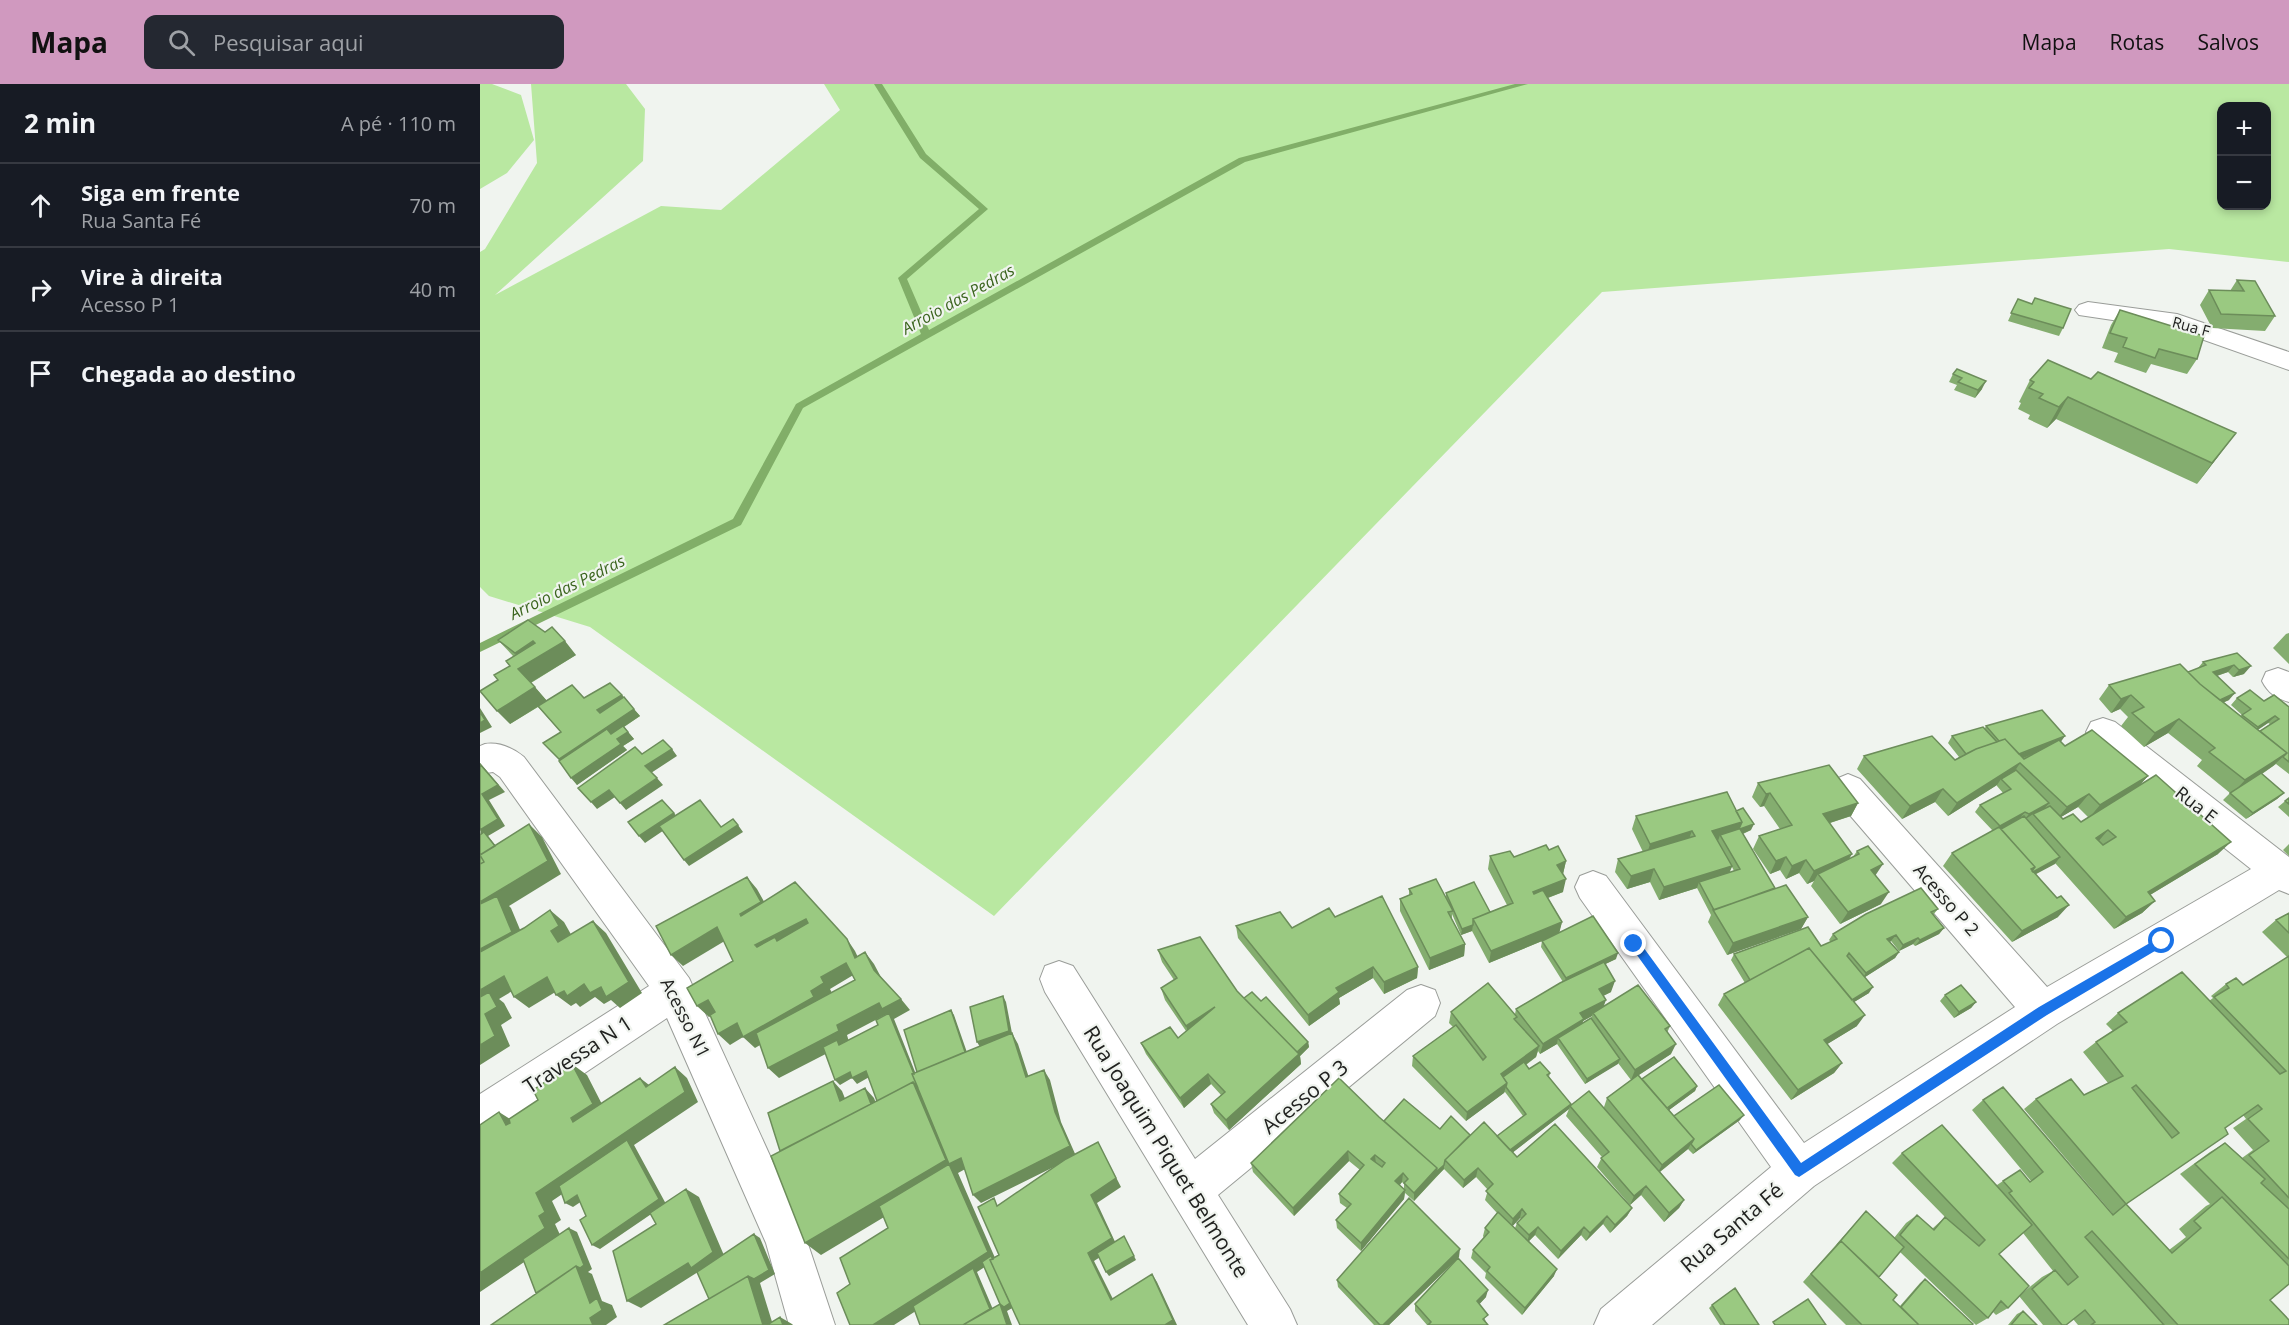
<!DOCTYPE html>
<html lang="pt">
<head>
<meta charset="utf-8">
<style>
	:root { --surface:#171b24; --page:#242831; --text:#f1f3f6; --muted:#9ea1a6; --line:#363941; --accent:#d099bf }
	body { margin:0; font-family:"Open Sans",sans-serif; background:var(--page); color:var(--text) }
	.controls { position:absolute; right:18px; top:18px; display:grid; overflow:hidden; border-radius:12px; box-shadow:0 3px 9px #0003 }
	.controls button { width:54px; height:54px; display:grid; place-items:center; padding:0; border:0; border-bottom:2px solid var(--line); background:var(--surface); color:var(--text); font:30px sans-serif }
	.stop { position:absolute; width:18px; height:18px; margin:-14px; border:4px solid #1a73e8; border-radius:50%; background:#fff }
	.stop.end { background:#1a73e8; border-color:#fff; box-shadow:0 2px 6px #0008 }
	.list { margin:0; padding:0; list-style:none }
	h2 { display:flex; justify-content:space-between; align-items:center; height:78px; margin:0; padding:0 24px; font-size:26px }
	h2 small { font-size:20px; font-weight:400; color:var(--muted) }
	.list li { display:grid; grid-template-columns:39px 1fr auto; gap:18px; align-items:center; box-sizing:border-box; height:84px; padding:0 24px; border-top:2px solid var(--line) }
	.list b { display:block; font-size:22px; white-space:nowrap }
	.list p { margin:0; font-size:20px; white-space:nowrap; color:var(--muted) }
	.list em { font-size:20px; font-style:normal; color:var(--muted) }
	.icon { flex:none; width:33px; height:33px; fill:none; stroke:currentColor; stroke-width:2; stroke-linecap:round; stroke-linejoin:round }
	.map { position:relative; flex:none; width:1809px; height:1241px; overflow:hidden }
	header { display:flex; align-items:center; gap:36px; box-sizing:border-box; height:84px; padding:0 30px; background:var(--accent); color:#111 }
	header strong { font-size:28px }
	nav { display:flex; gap:33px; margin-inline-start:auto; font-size:21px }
	.search { width:420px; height:54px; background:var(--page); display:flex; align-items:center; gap:15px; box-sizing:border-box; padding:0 21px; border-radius:12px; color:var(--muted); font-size:22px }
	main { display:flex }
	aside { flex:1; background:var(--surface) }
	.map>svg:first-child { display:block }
	.green { fill:#b9e8a1; fill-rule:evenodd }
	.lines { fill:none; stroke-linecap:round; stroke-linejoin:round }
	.stream { fill:#81ae68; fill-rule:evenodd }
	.minor-casing { stroke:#9a9d99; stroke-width:2 }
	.minor { fill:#fff; fill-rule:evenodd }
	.wall { fill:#84ad6f; fill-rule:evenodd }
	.shaded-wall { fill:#6c8d5a }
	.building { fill:#9ac981; stroke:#6c8d5a; stroke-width:1.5; fill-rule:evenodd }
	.route { fill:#1a73e8 }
	.labels { text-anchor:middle; stroke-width:4.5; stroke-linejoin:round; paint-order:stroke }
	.far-street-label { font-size:15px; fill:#212220; stroke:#f0f4ef }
	.far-water-label { font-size:16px; font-style:italic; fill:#3a641d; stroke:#f0f4ef }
	.street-label { font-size:18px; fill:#212220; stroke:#f0f4ef }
	.near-street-label { font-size:21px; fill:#212220; stroke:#f0f4ef }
</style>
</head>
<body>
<header>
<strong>Mapa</strong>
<div class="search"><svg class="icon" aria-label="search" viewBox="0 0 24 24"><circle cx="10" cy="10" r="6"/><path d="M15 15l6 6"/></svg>Pesquisar aqui</div>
<nav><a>Mapa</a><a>Rotas</a><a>Salvos</a></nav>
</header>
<main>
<aside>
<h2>2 min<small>A pé · 110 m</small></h2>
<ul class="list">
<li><svg class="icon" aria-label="ahead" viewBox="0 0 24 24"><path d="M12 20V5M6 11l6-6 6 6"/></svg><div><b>Siga em frente</b><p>Rua Santa Fé</p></div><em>70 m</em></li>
<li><svg class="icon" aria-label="right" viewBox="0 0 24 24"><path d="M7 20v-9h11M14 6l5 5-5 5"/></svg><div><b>Vire à direita</b><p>Acesso P 1</p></div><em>40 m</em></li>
<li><svg class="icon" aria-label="arrive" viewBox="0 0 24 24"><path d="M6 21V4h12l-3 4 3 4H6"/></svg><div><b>Chegada ao destino</b></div></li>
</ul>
</aside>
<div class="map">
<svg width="1809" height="1241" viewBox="0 0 1809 1241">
	<rect width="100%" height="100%" fill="#f0f4ef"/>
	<path class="green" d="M0,0H12L41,11L54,56L27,89L0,105Z
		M51,0H146L165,25L163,77L15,211L181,122L241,126L360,26L344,0H1809V178L1689,165L1122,208L514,832L110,543L9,512L0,503V168L5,165L57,79ZM1786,22V122H1742V22Z"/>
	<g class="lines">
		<path class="stream" d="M394,0H402L446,70L508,125L427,195L449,246L759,74L1035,0H1048L765,78L323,324L261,441L0,568V559L253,435L316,320L441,250L418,194L499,125L440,74Z"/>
		<g class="minor-casing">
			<path id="minor" d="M1608,218L1697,230L1809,268V286L1693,245L1599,231L1595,226L1599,221Z
				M1798,584L1809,588V618C1796,614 1788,609 1782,597L1786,588Z
				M1623,634L1635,638L1809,773V810L1799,806L1577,940L1334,1102L1172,1241H1114L1121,1225L1291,1083L1100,814L1095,803L1100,792L1113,787L1126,792L1324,1059L1535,923L1356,715L1351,705L1356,695L1368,690L1380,695L1567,903L1771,785L1611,658L1606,648L1611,638Z
				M5,660C19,658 33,664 44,673L209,894L322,1142L355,1241H309L286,1159L187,934L15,1049L0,1055V1010L169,902L20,693L13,688L0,690V662Z
				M579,877L593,882L715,1075L927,906L941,901L955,906L960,919L955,932L738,1111L810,1225L817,1241H768L565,908L560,895L565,882Z"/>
		</g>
		<use href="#minor" class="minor"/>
	</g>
	<path class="wall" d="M1757,196L1795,232L1785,247L1732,244L1720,221L1729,206L1750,207Z
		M1538,215L1552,220L1583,244L1579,252L1528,237Z
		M1640,226L1717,275L1707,290L1671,280L1666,289L1634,278L1638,269L1622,264L1631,241Z
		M1477,285L1502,305L1495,314L1474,306L1477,301L1469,298L1473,290Z
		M1550,296L1740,370L1717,400L1576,335L1567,344L1548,335L1550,331L1538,325L1541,319L1539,318Z
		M1809,549V580L1793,564L1806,550Z
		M18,556L96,571L51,599L67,617L104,614L130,599L160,632L144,643L154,655L143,662L147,666L97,701L80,676L63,659L81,648L58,623L30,640V582L33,572Z
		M1757,569L1764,590L1753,593L1748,588L1737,592L1749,616L1744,618L1761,632L1762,631L1751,621L1757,614L1784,617L1809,623V690L1796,680L1782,690L1804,709L1797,715L1766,735L1743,716L1750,709L1717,682L1722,676L1688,649L1664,663L1641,642L1648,633L1640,625L1631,629L1619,615L1629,601L1708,588L1718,584L1723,578ZM1788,639L1790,640L1780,647L1778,646Z
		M1506,642L1581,658L1585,662L1668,692L1660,701L1738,770L1670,811L1675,817L1662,829L1634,845L1575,779L1555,790L1578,833L1532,858L1463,782L1472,769L1513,747L1495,728L1500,721L1523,709L1517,702V701L1468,732L1455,718L1422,735L1377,685L1384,672L1475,676L1479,673L1468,659L1472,652L1505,644ZM1598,723L1608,733L1601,738L1583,735L1581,733Z
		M1278,699L1378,719L1371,732L1350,739L1369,775L1373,773L1377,767L1396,791L1401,820L1360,840L1331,802L1334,797L1327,800L1319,789L1306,795L1300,786L1290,790L1273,765L1279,752L1300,745L1284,722L1280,723L1272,713Z
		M1809,714V733L1798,723Z
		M1256,727L1271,746L1263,750L1295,804L1328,833L1321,845L1247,871L1228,838L1231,831L1217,804L1179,816L1170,798L1147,805L1135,788L1138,775L1163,768L1152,745L1156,732ZM1252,783L1254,787L1249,789Z
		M1809,760V772L1803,766Z
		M1069,766L1086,777L1083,790V808L1068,814L1082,838L1079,848L1136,875L1125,880L1131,908L1123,912V922L1190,942L1187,949L1191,970L1159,991L1162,995L1217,1002L1215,1007L1189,1026L1194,1032L1260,1036L1213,1070L1208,1065L1180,1088L1204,1116L1199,1124L1184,1138L1161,1111L1150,1121L1117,1083L1122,1073L1086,1032L1089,1025L1033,1068L1037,1073L1152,1124L1147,1132L1130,1149L1123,1140L1106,1157L1101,1151L1078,1175L1055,1151L1049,1157L1074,1192L1042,1231L1005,1194L1006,1189L991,1174L993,1166L1004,1154L1003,1152L1005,1144L1017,1129L1005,1116L1008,1106L996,1093L983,1104L964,1085L934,1117L925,1109L924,1115L881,1167L857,1144L856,1136L867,1124L860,1119L859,1110L880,1086L869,1077L814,1132L773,1088L771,1079L904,1037L960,1045L990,1051L1017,1052L1043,1032L1025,1008L986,1037L932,982L933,972L973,943L969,939L971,928L1035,930L1036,925L1083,898L1061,863L1062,857L1009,879L992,847L981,851L972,830V835L985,860L984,872L949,886L920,827V815L929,811V805L966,814V809L1010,828L1027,821L1008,785L1010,772L1034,773ZM1112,932L1111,934L1102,940L1103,937ZM1077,960L1105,1000L1138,979L1151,996L1127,1014L1124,1023L1090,1022L1069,993L1070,989L1049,985L1046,981L1056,973L1058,967L1060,970ZM922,1098L924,1100V1105L920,1101ZM1040,1134L1041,1135L1037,1139L1035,1144L1032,1142Z
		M1458,825L1453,831L1464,844L1459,850L1435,862L1433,860L1419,867L1411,857L1410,858L1419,868L1415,874L1385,893L1389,909L1374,918L1377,942L1347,960L1362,979L1354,989L1311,1016L1238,921L1244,910L1265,899L1251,876L1254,870L1341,862L1351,858L1349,856L1353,850Z
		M1809,829V1201L1808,1200L1790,1216L1809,1241H1598L1593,1235L1586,1241H1563L1539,1212L1528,1224L1516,1231L1513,1228L1508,1234L1496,1241L1420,1168L1399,1193L1413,1216L1420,1222L1440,1199L1445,1195L1492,1241H1366L1323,1198L1386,1127L1414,1154L1426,1139L1437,1131L1452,1145L1465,1133L1412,1079L1422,1069L1517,1101L1523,1097L1550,1098L1551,1097L1492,1026L1503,1016L1631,1129H1632L1544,1025L1556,1015L1604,1011L1628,999L1603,968L1616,958L1633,947L1626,940L1638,929L1729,917L1733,914L1731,912L1746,900L1763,901L1807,873L1782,848L1796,836ZM1763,1031L1766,1035L1753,1044L1773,1066L1762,1074L1745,1059L1730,1068L1700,1090L1730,1120L1726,1122L1699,1145L1706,1153L1689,1166L1646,1120L1745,1044ZM1543,1149L1573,1187L1562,1193L1540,1211L1519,1170Z
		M855,833L938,883L937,894L904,910L893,894L859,914L860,920L829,942L758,854L756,842L812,844Z
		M678,866L757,907L764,914L781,917L828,958L829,963L820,972L821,980L749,1046L734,1029L731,1020L741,1011L731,1000L704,1024L666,970L661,959L698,954L706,947L685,916L681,904L694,896L682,878Z
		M1465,911L1496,918L1491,924L1474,934L1460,917Z
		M979,1173L909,1241H894L858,1203L857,1196Z
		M1006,1213L999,1220L1006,1238L1008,1241H947L935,1227V1220Z
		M1232,1221L1279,1241H1240L1229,1224Z
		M1543,1227L1557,1241H1528L1537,1230Z"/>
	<path class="shaded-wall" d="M1506,297L1502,305L1495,314L1498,306Z
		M1588,313L1576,335L1567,344L1579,323Z
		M1756,349L1740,370L1717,400L1732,379Z
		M53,557H85L96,571L50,599L38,585L45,581L35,569Z
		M1754,581L1748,588L1727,595L1733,588Z
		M1771,582L1764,590L1753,593L1759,586Z
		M55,603L67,617L30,640L17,627Z
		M1755,609L1749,616L1725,627L1731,620Z
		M142,611L148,618L123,633L117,626Z
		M1651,611L1640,625L1631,629L1641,615Z
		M0,624L12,643L0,649Z
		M154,625L160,632L85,682L79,675Z
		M1795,632L1788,639L1771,650L1778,643Z
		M1699,635L1688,649L1664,663L1675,649Z
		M148,648L154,655L143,662L147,666L97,701L91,694L137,655Z
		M1585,652L1580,659L1528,680L1533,673Z
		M192,665L197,672L171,689L165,682Z
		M1807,669L1793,682L1752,710L1765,696Z
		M0,679L25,708L9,716L25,742L8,752L27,776L0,757L2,710Z
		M1540,679L1531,693L1521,695L1517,701L1468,732L1477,719Z
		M1668,692L1656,705L1609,734L1620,721Z
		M177,694L183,701L146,726L140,719Z
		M1463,705L1455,718L1422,735L1430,722Z
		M129,706L135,713L117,725L111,718Z
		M1290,709L1284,722L1280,723L1286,710Z
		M1804,709L1797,715L1766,735L1773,729Z
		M1609,710L1598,723L1576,736L1587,723Z
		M1378,719L1371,732L1337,743L1343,730Z
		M1569,719L1564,725L1553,730L1543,737L1549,730Z
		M1545,728L1540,734L1515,749L1520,742Z
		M194,729L199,736L165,759L159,752Z
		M1262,738L1256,751H1240L1238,757L1232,747Z
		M49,740L62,753L81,790L29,822L31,824L46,860L0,885V818Z
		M1274,740L1271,746L1257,752L1260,745Z
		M258,741L263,748L209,782L204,776Z
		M1628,746L1617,759L1616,754Z
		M1212,747L1207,760L1166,773L1170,760Z
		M1751,758L1738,770L1655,820L1668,808Z
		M1372,770L1365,782L1338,790L1334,797L1327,800L1334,787Z
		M1306,773L1300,786L1290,790L1296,777Z
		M1580,773L1575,780L1541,798L1551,785Z
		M1326,776L1319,789L1306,795L1312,782Z
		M1086,777L1083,790L1074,793L1077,781Z
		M1403,780L1395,792L1391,786Z
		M1252,782L1247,795L1219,798L1217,804L1179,816L1184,803Z
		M1174,785L1170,798L1147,805L1151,792Z
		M267,793L277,805L291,830L261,832L260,830Z
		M1086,795L1083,808L1051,820L1053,808Z
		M1409,808L1401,820L1360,840L1368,828Z
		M1675,817L1662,829L1634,845L1646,833Z
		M1589,821L1578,833L1532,858L1542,847Z
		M70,826L84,838L93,854L78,858L71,847Z
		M1328,833L1321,845L1247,871L1253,859Z
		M326,835L335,847L286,872L275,861Z
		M113,837L126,849L162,909L140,924L131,916L124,920L115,913L100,923L96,919L91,922L76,911L84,907Z
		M1082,838L1079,850L1009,879L1011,867Z
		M993,841L992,847L981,851L982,845Z
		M237,843L248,855L203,882L191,871Z
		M1464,844L1459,850L1435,862L1440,856Z
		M1416,851L1411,857L1403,861L1407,855Z
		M1438,854L1433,860L1419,867L1423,861Z
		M367,855L375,867L384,886L375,874Z
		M985,860L984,872L949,886L950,874Z
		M385,868L394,880L403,897L394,886Z
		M1419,868L1415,874L1382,895L1386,889Z
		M1138,869L1136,875L1084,900L1086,894Z
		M366,879L375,890L350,905L353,911L344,924L275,964L263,953L331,907L341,893Z
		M893,883V894L859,914L860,920L829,942L828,931L856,904Z
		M938,883L937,894L904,910V898Z
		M24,892L39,903L19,915L24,919L32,934L21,941L30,962L0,981V906Z
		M67,893L82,904L49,924L34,913Z
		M1135,897L1131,908L1115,916L1119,905Z
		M1393,903L1389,909L1366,923L1370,917Z
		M523,912L526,918L532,949L538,960L552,1003L546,993L500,963L497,958Z
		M421,915L430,926L414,935L445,1013L481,1074L489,1083L478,1089L536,1222L527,1227L532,1241H527L520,1220L514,1177L497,1188L515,1230L498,1241L495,1189L414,1241H393L474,1091L341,1171L325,1159L440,1015L407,930L367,951L369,958L299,994L288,984L357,941L399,919Z
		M228,916L240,927L229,933L217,922Z
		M1126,916L1122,927L1113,929L1112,932L1103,937L1101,946L1078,954L1077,960L1060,970L1063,960L1100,929Z
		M1496,918L1491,924L1474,934L1479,928Z
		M735,923L710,953L706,942Z
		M471,926L474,931L491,980L443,999Z
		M1385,931L1377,942L1336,967L1344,956Z
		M257,939L268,950L250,961L238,950Z
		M828,958L829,963L820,972L821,980L749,1046L746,1036Z
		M1196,960L1191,970L1151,996L1155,986Z
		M1059,962L1056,973L1022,998L1021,990Z
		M1140,975L1138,980L1105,1000L1107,995Z
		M1362,979L1354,989L1311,1016L1318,1006Z
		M92,980L107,991L127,1030L93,1038L91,1034Z
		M195,983L207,994L218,1018L154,1061L186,1120L120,1165L112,1161L151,1063L72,1117L81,1136L75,1140L81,1153L0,1208V1189L56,1109Z
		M564,986L570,996L581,1038L596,1072L501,1119L493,1111L575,1028Z
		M386,987L391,992L377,1000L372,994L360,1001L355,996L370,988Z
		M728,990L731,1000L704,1024L700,1014Z
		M160,994L173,1004L166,1003Z
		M353,997L362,1007L370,1027L360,1017Z
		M1027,999L1024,1009L986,1037L987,1028Z
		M1217,1002L1215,1007L1181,1032L1184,1027Z
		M385,1004L394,1014L402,1035L302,1073Z
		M1091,1020L1089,1025L1027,1073L1028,1068Z
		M19,1028L35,1038L26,1041Z
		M1264,1031L1260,1036L1213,1070L1216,1066Z
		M1214,1055L1208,1065L1177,1090L1182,1081Z
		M618,1058L641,1103L617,1119L637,1162L614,1177L637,1223L631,1216L608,1169L611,1111Z
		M868,1067L869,1077L814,1132L813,1124Z
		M895,1071L896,1080L891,1075Z
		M964,1081V1085L956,1093V1088Z
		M957,1084L956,1093L934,1117V1109Z
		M998,1084L996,1093L983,1104L984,1096Z
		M923,1089L922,1098L915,1106V1097Z
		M1166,1102L1161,1111L1150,1121L1154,1112Z
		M206,1105L219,1113L246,1176L218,1188L161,1224L147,1217Z
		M925,1106L924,1115L881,1167V1159Z
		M97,1111L105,1115L93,1123L85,1119Z
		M1204,1116L1199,1124L1184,1138L1189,1129Z
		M1152,1124L1147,1132L1130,1149L1135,1141Z
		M1042,1125L1040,1134L1031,1144L1033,1135Z
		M1127,1132L1123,1140L1106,1157L1110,1149Z
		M1058,1143L1055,1151L1047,1159L1049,1151Z
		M1104,1143L1101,1151L1078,1175L1081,1167Z
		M89,1144L97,1148L112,1185L108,1188L112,1190L122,1217L132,1221L137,1233L126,1241H113L110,1234V1219L88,1201Z
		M274,1150L280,1154L295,1190L280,1199L293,1241H283L268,1192Z
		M646,1156L656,1176L629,1192L626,1188Z
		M980,1165L979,1173L909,1241H903Z
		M1077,1185L1074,1192L1042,1231L1045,1224Z
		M672,1190L677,1198L697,1241H685Z
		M1008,1206L1006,1213L996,1224L997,1217Z
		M300,1233L312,1240L313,1241H303Z"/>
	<path class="building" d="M1757,196L1775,197L1795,232L1741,230L1729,206L1764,207Z
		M1555,214L1591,225L1583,244L1531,229L1538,215L1552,220Z
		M1640,226L1724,252L1717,275L1679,265L1675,274L1643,263L1647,254L1630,249Z
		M1568,276L1611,295L1618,288L1756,349L1732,379L1588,313L1579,323L1559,314L1563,310L1549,304L1554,298L1550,296Z
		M1477,285L1506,297L1498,306L1478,298L1482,294L1473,290Z
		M48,536L65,548L72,543L85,557L38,585L55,603L17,627L0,607L18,596L14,591L30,582L26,577L55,559L53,557L35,569L18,556Z
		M1757,569L1771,582L1759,586L1754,581L1733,588L1755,609L1740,616L1720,600L1708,588L1726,581L1723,578Z
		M1700,580L1720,600L1807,669L1765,696L1729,668L1735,664L1699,635L1675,649L1652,629L1664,623L1651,611L1641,615L1629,601Z
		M130,599L142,611L117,626L120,629L144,613L154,625L79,675L63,659L81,648L58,622L92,601L104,614Z
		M1770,606L1784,617L1794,611L1809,623V678L1803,673L1807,669L1780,647L1799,635L1795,632L1778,643L1762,631L1771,625L1757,614Z
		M1562,626L1585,652L1539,670L1525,655L1519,657L1506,642Z
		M0,628L5,636L0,639Z
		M143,642L148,648L137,655L141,660L91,694L79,677L127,645L131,650Z
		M1503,643L1517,658L1496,665L1486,670L1472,652Z
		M1612,646L1668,692L1620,721L1609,710L1587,723L1540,679L1477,719L1463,705L1430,722L1384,672L1452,652L1475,676L1496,665L1525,655L1544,675L1579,656L1585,662Z
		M183,656L192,665L165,682L177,694L140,719L129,706L111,718L98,704L155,663L162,670Z
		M0,680L18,701L2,710L18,735L0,746Z
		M1349,681L1378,719L1343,730L1372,770L1334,787L1326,776L1312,782L1306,773L1296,777L1279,752L1312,741L1290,709L1286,710L1278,699Z
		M1536,686L1569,719L1549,730L1545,728L1520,742L1500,721L1531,705L1521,695Z
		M1781,689L1804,709L1773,729L1750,709Z
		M1676,691L1751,758L1668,808L1675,817L1646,833L1553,730L1570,722L1583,735L1593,730L1601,738ZM1628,746L1636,753L1623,761L1616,754Z
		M1247,708L1262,738L1232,747L1252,782L1184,803L1174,785L1151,792L1138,775L1215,752L1212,747L1170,760L1156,732Z
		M1809,714V720L1805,717Z
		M182,716L194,729L159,752L148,738Z
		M220,716L241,743L253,735L258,741L204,776L179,742Z
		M1263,724L1274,740L1260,745L1295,804L1234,826L1219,798L1260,785L1240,751L1259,745L1262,738L1256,727Z
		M1544,732L1580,773L1553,788L1552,787L1555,783L1521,745Z
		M49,740L68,777L0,818V780L4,778L0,771Z
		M1519,743L1555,783L1551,785L1577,814L1581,812L1589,821L1542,847L1472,769Z
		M4,748L15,762L0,771L4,778L0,780V751Z
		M1066,761L1069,766L1078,762L1086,777L1077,781L1086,795L1053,808L1054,810L1063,806L1082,838L1011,867L993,835L1033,819L1010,772L1030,767L1034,773Z
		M1388,762L1403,780L1391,786L1409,808L1368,828L1338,790L1379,770L1377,767Z
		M267,793L281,818L260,830L261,832L315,798L367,855L375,874L385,868L394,886L421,915L402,925L399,919L357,941L359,947L288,984L276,949L375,896L366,879L341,893L344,899L331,907L334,913L263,953L257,939L238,950L230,931L235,928L228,916L217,922L207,904L253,877L237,843L191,871L176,842ZM326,835L328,839L297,857L295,853L277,863L275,861Z
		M956,795L973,827L968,828L985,860L950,874L920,815L932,810L929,805Z
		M994,798L1010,828L993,835V841L982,845L966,809Z
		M1306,801L1328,833L1253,859L1233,826Z
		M1441,804L1458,825L1451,828L1464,844L1440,856L1438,854L1423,861L1416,851L1407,855L1419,868L1386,889L1369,869L1367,872L1393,903L1372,916L1329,864L1270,896L1254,870L1328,843L1341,862L1357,855L1353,850L1386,830Z
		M17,812L32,848L0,865V820Z
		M902,812L938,883L904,898L893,883L856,904L859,908L828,931L756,842L800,828L812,844L849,824L855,833Z
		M70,826L79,842L71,847L78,858L113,837L149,898L126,913L121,903L110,909L104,900L87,912L84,907L76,911L67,893L34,913L24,892L0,906V868L44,844Z
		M1809,829V849L1796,836Z
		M1113,832L1138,869L1086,894L1062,857Z
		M720,853L757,907L819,970L746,1036L731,1020L745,1008L728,990L700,1014L661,959L690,943L698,954L735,923L706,942L681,904L697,894L678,866Z
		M1329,864L1385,931L1344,956L1362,979L1318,1006L1244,910Z
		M1809,872V1114L1769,1071L1789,1057L1768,1035L1782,1025L1778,1021L1745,1044L1748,1050L1646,1120L1556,1015L1591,995L1604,1011L1643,992L1616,958L1647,938L1638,929L1702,888L1800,990L1806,987L1734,913L1749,904L1746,900L1756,894L1763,901ZM1656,1001L1699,1049L1692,1054L1652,1004Z
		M1124,878L1135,897L1119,905L1126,916L1100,929L1104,935L1063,960L1036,925L1080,899Z
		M1008,899L1037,933L1034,935L1059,962L1021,990L1027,999L987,1028L933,972L976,941L1003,976L1006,973L971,928Z
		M1158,901L1190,942L1185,945L1196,960L1155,986L1113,929Z
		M1481,901L1496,918L1479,928L1465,911Z
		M9,908L17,923L5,930L15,952L0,961V913Z
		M772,908L781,917L786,913L828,958L817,968L764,914Z
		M523,912L529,947L497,958L490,923Z
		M471,926L485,968L437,988L424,946Z
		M409,929L434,990H432L438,1004L433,998L397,1017L386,987L372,994L370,988L355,996L343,963L357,956L359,961L398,941L396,936Z
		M1111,934L1140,975L1107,995L1078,954Z
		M532,949L546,993L564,986L575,1028L590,1062L493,1111L481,1074L469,1080L432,990Z
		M1194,973L1217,1002L1187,1024L1162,995Z
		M1044,978L1049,985L1060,978L1070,989L1067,991L1091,1020L1030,1066L1017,1052L1046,1030L1026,1003L1027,999L1023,993Z
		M92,980L113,1020L91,1034L93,1038L160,994L166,1003L195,983L205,1008L56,1109L65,1128L59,1132L65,1144L0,1189V1041L19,1028L26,1041L30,1039L29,1035L58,1016L53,1006Z
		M1158,991L1214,1055L1182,1081L1127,1014Z
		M859,994L899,1033L957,1084L934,1109L924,1099L928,1095L923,1089L915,1097L925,1106L881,1159L856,1136L871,1120L859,1110L884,1081L868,1067L813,1124L771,1079ZM895,1071L905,1079L902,1083L891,1075Z
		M353,997L360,1017L385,1004L391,1020L300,1067L288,1029Z
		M433,998L466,1076L325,1159L291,1072Z
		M1239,1001L1264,1031L1216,1066L1211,1060L1214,1055L1194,1032Z
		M1523,1003L1633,1131L1646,1120L1692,1169L1721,1144L1714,1137L1742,1113L1809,1182V1200L1790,1216L1809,1236V1241H1698L1612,1147L1605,1153L1684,1241H1611L1615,1238L1605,1226L1586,1241H1582L1552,1205L1575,1186L1588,1201L1598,1193L1529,1109L1532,1107L1523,1097L1540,1086L1550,1098L1563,1088L1503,1016Z
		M1109,1007L1204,1116L1189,1129L1166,1102L1154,1112L1121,1074L1129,1068L1090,1022Z
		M924,1015L960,1045L971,1032L990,1051L965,1076L964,1081L956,1088L957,1084L904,1037Z
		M1004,1038L1037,1073L1075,1040L1152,1124L1135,1141L1127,1132L1110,1149L1104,1143L1081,1167L1058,1143L1049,1151L1037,1139L1046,1130L1042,1125L1033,1135L1006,1107L1013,1100L998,1084L984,1096L965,1076Z
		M1462,1041L1552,1141L1519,1170L1549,1202L1528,1224L1521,1217L1508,1234L1420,1151L1437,1131L1454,1146L1465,1133L1499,1162L1505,1156L1422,1069Z
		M147,1056L179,1115L112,1161L100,1136L106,1132L97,1111L85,1119L79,1102Z
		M618,1058L636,1094L611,1111L632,1154L608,1169L631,1216L672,1190L693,1236L685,1241H540L510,1176L519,1171L498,1123L514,1114L517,1122L586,1075Z
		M1745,1059L1785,1095L1781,1099L1809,1125V1175L1715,1080Z
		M469,1080L508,1168L393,1241H370L357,1209L370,1200L360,1174L408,1144L399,1122Z
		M206,1105L233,1168L211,1184L208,1179L147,1217L133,1167L176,1140L170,1129Z
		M929,1114L980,1165L903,1241H900L857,1196Z
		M1386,1127L1424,1163L1399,1193L1361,1157L1357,1161Z
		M1018,1128L1077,1185L1045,1224L1007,1187L1010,1183L993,1166L1009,1148L1005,1144Z
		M89,1144L104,1181L100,1184L96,1182L56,1209L43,1175Z
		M274,1150L289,1186L274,1195L268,1192L229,1215L217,1188Z
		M644,1152L654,1172L626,1188L617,1169Z
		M1361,1157L1417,1211L1413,1216L1439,1241H1382L1331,1190Z
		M511,1172L513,1175L510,1176L530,1219L524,1223L520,1220L502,1178Z
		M978,1174L1008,1206L997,1217L1008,1231L1003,1235L1008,1241H948L951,1238L935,1220Z
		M96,1182L110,1219L117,1214L122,1226L110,1234L113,1241H11Z
		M493,1184L510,1225L483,1241H440L433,1222Z
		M268,1192L283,1241H184Z
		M1445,1195L1493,1240L1492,1241H1439L1421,1223Z
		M1255,1204L1279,1241H1245L1232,1221Z
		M1328,1215L1346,1241H1295L1293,1238Z
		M520,1220L527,1241H483Z
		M1543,1227L1557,1241H1531Z
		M300,1233L303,1241H287Z"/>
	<path class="route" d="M1682,852L1685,854V861L1567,931L1319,1093L1315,1091L1149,860L1154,855L1158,856L1321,1079L1559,923Z"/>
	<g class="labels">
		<g class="far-street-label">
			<text transform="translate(1711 243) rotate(15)" y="5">Rua F</text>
		</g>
		<g class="far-water-label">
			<text transform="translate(478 215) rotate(-29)" y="6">Arroio das Pedras</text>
			<text transform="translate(87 503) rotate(-26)" y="6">Arroio das Pedras</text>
		</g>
		<g class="street-label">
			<text transform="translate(1716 721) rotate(38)" y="6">Rua E</text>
			<text transform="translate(1466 816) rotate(49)" y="6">Acesso P 2</text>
			<text transform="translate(205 934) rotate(63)" y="6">Acesso N1</text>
		</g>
		<g class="near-street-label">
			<text transform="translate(98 971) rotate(-33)" y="7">Travessa N 1</text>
			<text transform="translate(825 1013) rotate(-39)" y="7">Acesso P 3</text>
			<text transform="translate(686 1068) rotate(58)" y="7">Rua Joaquim Piquet Belmonte</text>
			<text transform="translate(1252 1144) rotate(-40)" y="7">Rua Santa Fé</text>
		</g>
	</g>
</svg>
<div class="controls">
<button>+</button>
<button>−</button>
</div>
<div class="stop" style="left:1682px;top:857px"></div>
<div class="stop end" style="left:1154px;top:860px"></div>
</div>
</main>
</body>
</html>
